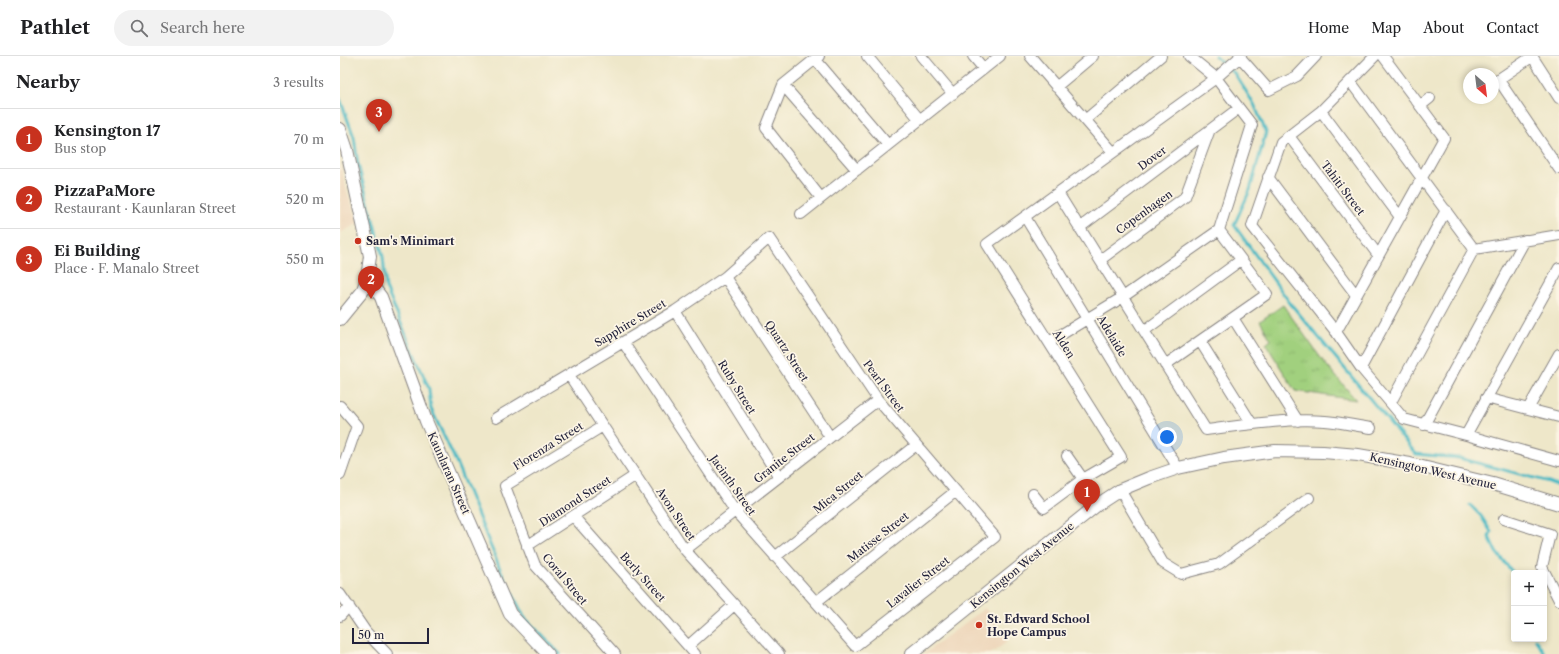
<!DOCTYPE html>
<html lang="en">
<head>
<meta charset="utf-8">
<style>
	:root { --surface:#fff; --page:#f2f2f2; --text:#202124; --muted:#757577; --line:#e0e0e0; --accent:#c8321e }
	body { margin:0; font-family:"Libre Caslon Text",serif; background:var(--page); color:var(--text) }
	.controls { position:absolute; right:12px; bottom:12px; display:grid; overflow:hidden; border-radius:4px; box-shadow:0 2px 6px #0003 }
	.controls button { width:36px; height:36px; display:grid; place-items:center; padding:0; border:0; border-bottom:1px solid var(--line); background:var(--surface); color:var(--text); font:20px sans-serif }
	.compass { position:absolute; left:1123px; top:12px; width:36px; height:36px; border-radius:50%; background:var(--surface); box-shadow:0 2px 6px #0003; rotate:152deg }
	.scale { position:absolute; left:12px; bottom:10px; width:77px; box-sizing:border-box; padding-left:4px; border:2px solid #22223b; border-top:0; font-size:11px; line-height:14px; white-space:nowrap; color:#22223b; -webkit-text-stroke:3px #fcf5e5; paint-order:stroke }
	.you { position:absolute; left:827px; top:381px; width:14px; height:14px; margin:-10px; border:3px solid #fff; border-radius:50%; background:#1a73e8; box-shadow:0 0 0 6px #1a73e833 }
	.badge { display:grid; place-items:center; width:26px; height:26px; border-radius:50%; background:var(--accent); color:#fff; font-size:13px; font-weight:700 }
	.pin { position:absolute; translate:-50% -33px; filter:drop-shadow(0 1px 2px #0008) }
	.pin::after { content:''; position:absolute; top:21px; width:14px; height:12px; background:inherit; clip-path:polygon(0 0,100% 0,50% 100%) }
	.list { margin:0; padding:0; list-style:none }
	h2 { display:flex; justify-content:space-between; align-items:center; height:52px; margin:0; padding:0 16px; font-size:17px }
	h2 small { font-size:13px; font-weight:400; color:var(--muted) }
	.list li { display:grid; grid-template-columns:26px 1fr auto; gap:12px; align-items:center; box-sizing:border-box; height:60px; padding:0 16px; border-top:1px solid var(--line) }
	.list b { display:block; font-size:15px; white-space:nowrap }
	.list p { margin:0; font-size:13px; white-space:nowrap; color:var(--muted) }
	.list em { font-size:13px; font-style:normal; color:var(--muted) }
	.icon { flex:none; width:22px; height:22px; fill:none; stroke:currentColor; stroke-width:2; stroke-linecap:round; stroke-linejoin:round }
	.map { position:relative; flex:none; width:1219px; height:598px; overflow:hidden }
	header { display:flex; align-items:center; gap:24px; box-sizing:border-box; height:56px; padding:0 20px; background:var(--surface); border-bottom:1px solid var(--line) }
	header strong { font-size:19px }
	nav { display:flex; gap:22px; margin-inline-start:auto; font-size:14px }
	.search { width:280px; height:36px; background:var(--page); display:flex; align-items:center; gap:10px; box-sizing:border-box; padding:0 14px; border-radius:22px; color:var(--muted); font-size:15px }
	main { display:flex }
	aside { flex:1; background:var(--surface) }
	.map>svg:first-child { display:block }
	.built { fill:#eed7bb }
	.park { fill:url(#park-tufts); stroke:#62795c }
	.lines { fill:none; stroke-linecap:round; stroke-linejoin:round }
	.stream { stroke:#4cbac5; stroke-width:3 }
	.minor-casing { stroke:#888482; stroke-width:12 }
	.tertiary-casing { stroke:#888482; stroke-width:14 }
	.minor { stroke:#fff; stroke-width:10 }
	.tertiary { stroke:#fff; stroke-width:12 }
	.poi-dot { fill:#c8321e; stroke:#fcf5e5; stroke-width:1.5 }
	.labels { text-anchor:middle; stroke-width:3.5; stroke-linejoin:round; paint-order:stroke }
	.street-label { font-size:11px; fill:#22223b; stroke:#fcf5e5 }
	.poi-label { font-size:11px; font-weight:bold; fill:#22223b; stroke:#fcf5e5; text-anchor:start }
</style>
</head>
<body>
<header>
<strong>Pathlet</strong>
<div class="search"><svg class="icon" aria-label="search" viewBox="0 0 24 24"><circle cx="10" cy="10" r="6"/><path d="M15 15l6 6"/></svg>Search here</div>
<nav><a>Home</a><a>Map</a><a>About</a><a>Contact</a></nav>
</header>
<main>
<aside>
<h2>Nearby<small>3 results</small></h2>
<ul class="list">
<li><span class="badge">1</span><div><b>Kensington 17</b><p>Bus stop</p></div><em>70 m</em></li>
<li><span class="badge">2</span><div><b>PizzaPaMore</b><p>Restaurant · Kaunlaran Street</p></div><em>520 m</em></li>
<li><span class="badge">3</span><div><b>Ei Building</b><p>Place · F. Manalo Street</p></div><em>550 m</em></li>
</ul>
</aside>
<div class="map">
<svg width="1219" height="598" viewBox="0 0 1219 598">
	<defs>
		<pattern id="park-tufts" width="24" height="20" patternUnits="userSpaceOnUse"><rect width="24" height="20" fill="#a1d07e"/><path d="M3 7l-1-3M5 7V3M7 7l1-3M15 17l-1-3M17 17v-4M19 17l1-3" fill="none" stroke="#8ab26e"/></pattern>
	</defs>
	<rect width="100%" height="100%" fill="#fcf5e5"/>
	<filter id="ink" filterUnits="userSpaceOnUse"><feTurbulence type="fractalNoise" baseFrequency=".025" numOctaves="2"/><feDisplacementMap in="SourceGraphic" scale="8" xChannelSelector="R" yChannelSelector="G"/><feConvolveMatrix kernelMatrix="1 2 1 2 8 2 1 2 1" color-interpolation-filters="sRGB"/></filter>
	<filter id="wash" filterUnits="userSpaceOnUse"><feTurbulence type="fractalNoise" baseFrequency=".012" numOctaves="4" result="noise"/><feDisplacementMap in="SourceGraphic" scale="16" xChannelSelector="R" yChannelSelector="G"/><feGaussianBlur stdDeviation="0.9" result="paint"/><feColorMatrix in="noise" values="0 0 0 0 0 0 0 0 0 0 0 0 0 0 0 0 0 1.4 0 .05"/><feComposite in="paint" operator="in"/></filter>
	<g filter="url(#wash)">
		<rect width="100%" height="100%" fill="#eee7c9"/>
		<path class="built" d="M0,108L8,139L19,167L0,177Z
			M645,552L667,586L650,598H584Z"/>
		<path class="park" d="M943,249L983,305L1016,344L955,335L926,288L931,284L920,265Z"/>
		<g class="lines">
			<path class="stream" d="M875,0L895,18L914,48L926,76L910,134L894,169L950,247L1076,398L1119,402L1209,426L1219,430
				M0,43L14,81L18,109L43,201L46,232L89,333L91,353L113,399L161,515L184,561L220,598
				M1130,449L1141,460L1151,476L1149,481L1156,496L1174,518
				M1195,583L1205,598"/>
		</g>
	</g>
	<g filter="url(#ink)">
		<g class="lines">
			<g class="minor-casing">
				<path id="minor" d="M479,0L443,29L426,72L481,142
					M527,0L580,64
					M581,0L613,38
					M633,0L644,13
					M690,0L773,96
					M899,0L929,34L957,20L976,0
					M1035,0L981,55L941,86L912,170L996,276L1021,312L1064,363L1126,379L1219,405
					M1192,0L1219,42
					M475,3L548,89
					M1158,23L1219,113
					M1010,25L1134,193
					M1153,27L1193,0
					M443,29L517,114
					M716,31L753,0
					M1080,50L1090,42
					M981,55L1060,161
					M745,64L821,0
					M949,80L1038,199
					M928,121L1016,239
					M718,137L866,374C905,369 946,362 985,365C1000,366 1016,370 1031,372
					M461,158L660,0
					M685,161L838,412
					M739,172L899,52
					M1134,193L1219,179
					M760,204L845,141L869,76
					M385,221L490,381
					M335,255L439,421
					M893,262L958,365
					M804,275L901,204
					M996,276L1104,82L1043,0
					M860,285L912,368
					M709,286L783,241L879,174L912,69L876,22L849,0
					M825,309L927,238L879,174
					M1021,312L1106,154
					M229,319L345,494L439,598
					M1146,342L1219,361
					M1051,346L1134,193
					M0,350L17,370L0,419
					M1188,353L1219,298
					M156,362L335,255L385,221L429,182L538,344L655,481L515,590L395,455L283,286
					M1084,369L1185,184
					M263,370L165,430L195,509L275,598
					M1126,379L1219,212
					M727,400L743,423
					M780,434L823,507L841,518L879,508L969,442
					M693,438L704,452L743,423L781,401L647,188L876,22L901,0
					M233,460L355,598
					M1164,463L1210,478L1202,511L1219,544
					M187,490L296,419
					M345,494L538,344
					M435,501L576,389
					M0,538L26,576L47,598
					M476,546L616,435
					M0,560L9,550
					M348,590L394,549"/>
			</g>
			<g class="tertiary-casing">
				<path id="tertiary" d="M0,73L7,94L30,200L27,223L22,236L0,263
					M25,229L35,233L41,241L86,365L170,558L208,598
					M571,598L757,449L780,434L809,422L838,412L884,402L935,395L983,396L1018,399L1070,408L1153,428L1219,448"/>
			</g>
			<use href="#minor" class="minor"/>
			<use href="#tertiary" class="tertiary"/>
		</g>
	</g>
	<g class="poi-dot">
		<circle cx="18" cy="185" r="4"/>
		<circle cx="639" cy="569" r="4"/>
	</g>
	<g class="labels">
		<g class="street-label">
			<text transform="translate(812 102) rotate(-37)" y="4">Dover</text>
			<text transform="translate(1003 132) rotate(53)" y="4">Tahiti Street</text>
			<text transform="translate(804 156) rotate(-36)" y="4">Copenhagen</text>
			<text transform="translate(290 267) rotate(-31)" y="4">Sapphire Street</text>
			<text transform="translate(772 280) rotate(59)" y="4">Adelaide</text>
			<text transform="translate(724 288) rotate(58)" y="4">Alden</text>
			<text transform="translate(447 295) rotate(57)" y="4">Quartz Street</text>
			<text transform="translate(544 330) rotate(54)" y="4">Pearl Street</text>
			<text transform="translate(397 331) rotate(58)" y="4">Ruby Street</text>
			<text transform="translate(208 390) rotate(-32)" y="4">Florenza Street</text>
			<text transform="translate(444 402) rotate(-38)" y="4">Granite Street</text>
			<text transform="translate(1093 415) rotate(13)" y="4">Kensington West Avenue</text>
			<text transform="translate(109 417) rotate(66)" y="4">Kaunlaran Street</text>
			<text transform="translate(393 429) rotate(55)" y="4">Jacinth Street</text>
			<text transform="translate(498 436) rotate(-39)" y="4">Mica Street</text>
			<text transform="translate(235 445) rotate(-33)" y="4">Diamond Street</text>
			<text transform="translate(336 458) rotate(56)" y="4">Avon Street</text>
			<text transform="translate(538 481) rotate(-38)" y="4">Matisse Street</text>
			<text transform="translate(682 509) rotate(-39)" y="4">Kensington West Avenue</text>
			<text transform="translate(303 521) rotate(48)" y="4">Berly Street</text>
			<text transform="translate(225 523) rotate(50)" y="4">Coral Street</text>
			<text transform="translate(578 526) rotate(-38)" y="4">Lavalier Street</text>
		</g>
		<g class="poi-label">
			<text x="26" y="189">Sam's Minimart</text>
			<text x="647" y="567">St. Edward School<tspan x="647" dy="13">Hope Campus</tspan></text>
		</g>
	</g>
</svg>
<div class="controls">
<button>+</button>
<button>−</button>
</div>
<svg class="compass" viewBox="-18 -18 36 36"><path d="M0-13l5 13h-10z" fill="#e53935"/><path d="M0 13l5-13h-10z" fill="#757577"/></svg>
<div class="scale">50 m</div>
<div class="you"></div>
<div class="pin badge" style="left:747px;top:456px">1</div>
<div class="pin badge" style="left:31px;top:243px">2</div>
<div class="pin badge" style="left:39px;top:76px">3</div>
</div>
</main>
</body>
</html>
